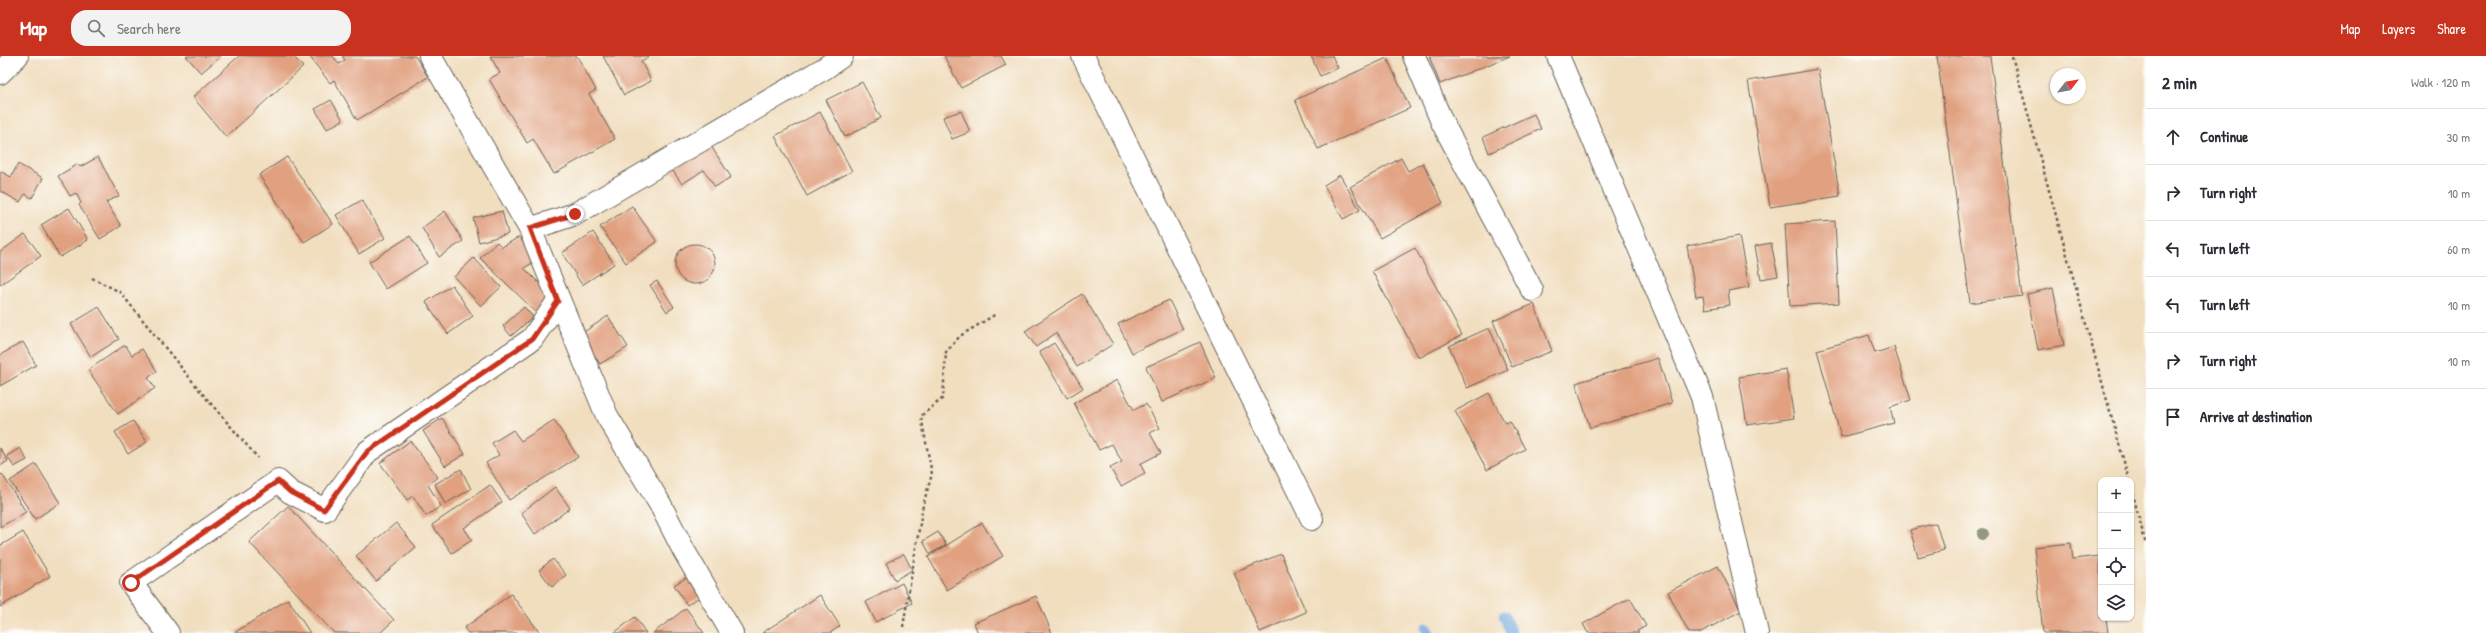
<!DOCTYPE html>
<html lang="en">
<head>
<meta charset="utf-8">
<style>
	:root { --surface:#fff; --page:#f2f2f3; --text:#2b2b33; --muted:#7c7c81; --line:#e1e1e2; --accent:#c8321e }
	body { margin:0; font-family:"Patrick Hand",sans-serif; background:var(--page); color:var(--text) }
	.controls { position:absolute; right:12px; bottom:12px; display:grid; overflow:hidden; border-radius:8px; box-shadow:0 1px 3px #0004 }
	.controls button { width:36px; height:36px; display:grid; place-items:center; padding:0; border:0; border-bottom:1px solid var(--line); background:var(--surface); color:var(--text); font:20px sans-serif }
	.compass { position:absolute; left:2050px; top:12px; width:36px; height:36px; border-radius:50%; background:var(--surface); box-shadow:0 1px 3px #0004; rotate:59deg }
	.stop { position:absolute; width:12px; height:12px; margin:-9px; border:3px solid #c8321e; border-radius:50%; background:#fff }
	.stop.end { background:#c8321e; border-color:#fff; box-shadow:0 1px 4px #0008 }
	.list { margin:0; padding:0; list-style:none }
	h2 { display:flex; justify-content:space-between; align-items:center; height:52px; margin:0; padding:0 16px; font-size:17px }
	h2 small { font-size:13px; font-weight:400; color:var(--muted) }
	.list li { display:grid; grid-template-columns:26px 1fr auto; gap:12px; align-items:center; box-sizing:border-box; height:56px; padding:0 16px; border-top:1px solid var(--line) }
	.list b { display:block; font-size:15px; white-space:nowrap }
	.list em { font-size:13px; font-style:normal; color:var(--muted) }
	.icon { flex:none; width:22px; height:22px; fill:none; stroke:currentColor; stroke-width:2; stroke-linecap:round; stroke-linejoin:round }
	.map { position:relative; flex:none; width:2146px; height:577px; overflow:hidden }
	header { display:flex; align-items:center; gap:24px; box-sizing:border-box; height:56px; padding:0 20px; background:var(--accent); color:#fff }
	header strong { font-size:19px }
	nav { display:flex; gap:22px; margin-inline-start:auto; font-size:14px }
	.search { width:280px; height:36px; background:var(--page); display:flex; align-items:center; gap:10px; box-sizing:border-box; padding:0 14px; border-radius:16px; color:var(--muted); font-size:15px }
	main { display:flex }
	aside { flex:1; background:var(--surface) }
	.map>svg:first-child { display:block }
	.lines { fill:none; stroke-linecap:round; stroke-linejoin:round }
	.stream { stroke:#72a8e0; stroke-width:11 }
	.building { fill:#e1a080 }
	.minor-casing { stroke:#676055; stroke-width:24 }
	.path { stroke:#676055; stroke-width:2.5; stroke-dasharray:3 3; stroke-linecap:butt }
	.minor { stroke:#fff; stroke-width:22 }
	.tree { fill:#92997f }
	.route { stroke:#c8321e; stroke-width:5 }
</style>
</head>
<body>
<header>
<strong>Map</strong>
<div class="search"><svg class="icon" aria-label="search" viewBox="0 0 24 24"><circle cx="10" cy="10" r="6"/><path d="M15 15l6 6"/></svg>Search here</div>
<nav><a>Map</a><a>Layers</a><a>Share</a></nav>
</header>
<main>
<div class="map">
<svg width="2146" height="577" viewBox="0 0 2146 577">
	<rect width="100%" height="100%" fill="#fdfcf7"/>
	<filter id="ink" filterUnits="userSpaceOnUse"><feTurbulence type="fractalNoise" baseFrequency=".025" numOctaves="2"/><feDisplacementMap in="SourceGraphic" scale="8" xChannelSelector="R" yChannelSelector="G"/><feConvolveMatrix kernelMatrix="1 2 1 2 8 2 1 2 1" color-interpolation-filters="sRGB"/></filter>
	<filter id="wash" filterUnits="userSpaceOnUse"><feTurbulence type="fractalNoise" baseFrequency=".012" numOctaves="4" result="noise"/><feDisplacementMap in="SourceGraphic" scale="16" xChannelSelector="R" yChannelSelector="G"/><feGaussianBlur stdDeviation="0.9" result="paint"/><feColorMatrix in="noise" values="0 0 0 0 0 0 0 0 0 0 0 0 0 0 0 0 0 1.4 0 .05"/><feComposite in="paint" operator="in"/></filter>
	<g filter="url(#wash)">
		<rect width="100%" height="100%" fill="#f1debf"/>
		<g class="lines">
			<path class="stream" d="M1504,560L1511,577
				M1426,572L1429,577"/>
		</g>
		<g id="blocks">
			<path class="building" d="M186,0H221L201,17Z
				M239,0H293L303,11L226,81L193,41Z
				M309,0H333L339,8L345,4L342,0H415L428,21L357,64L334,24L330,27Z
				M490,0H577L596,34L589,38L615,83L554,118L533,83L527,87L489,23L500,17Z
				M603,0H650L641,5L651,25L624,39Z
				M944,0H1001L1006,9L961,32Z
				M1311,0H1332L1338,12L1320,20Z
				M1429,0H1510L1440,28Z
				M1937,0H1990L2022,240L1970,247Z
				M1387,2L1410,52L1318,93L1295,44Z
				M1818,13L1840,140L1770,151L1748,25Z
				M862,26L881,62L845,81L826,44Z
				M331,44L343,64L327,73L315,53Z
				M961,55L970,76L952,83L943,61Z
				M820,56L852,115L807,140L775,80Z
				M1534,58L1541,73L1489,97L1483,81Z
				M709,87L731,121L715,131L704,114L682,128L671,112Z
				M98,101L119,140L106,146L121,170L100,183L79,149L81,147L76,137L70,140L58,120L78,108L80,111Z
				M287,101L333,168L304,186L259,119Z
				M1401,102L1408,115L1423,107L1443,147L1380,182L1350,131Z
				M18,108L43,122L32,142L25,138L20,146L0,135V115L11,121Z
				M1340,119L1360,154L1343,163L1324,129Z
				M362,144L385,182L359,198L336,159Z
				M632,150L657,186L626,207L600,171Z
				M69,152L88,184L60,201L41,169Z
				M445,155L463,185L439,201L422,172Z
				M502,155L508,178L479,186L473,162Z
				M1835,165L1839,247L1790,250L1785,168Z
				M593,176L614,208L582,229L562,197Z
				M25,178L41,200L0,229V196Z
				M410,180L427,207L386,233L369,206Z
				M1739,180L1749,231L1728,235L1730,249L1705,253L1703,240L1696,241L1687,190Z
				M519,181L536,205L524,212L553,241L537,257L480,202L497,186L502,191Z
				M1771,187L1778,220L1761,223L1755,190Z
				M675 208a20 20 0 1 1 40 0a20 20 0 1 1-40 0Z
				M1415,192L1462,279L1419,302L1372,215Z
				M474,202L501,231L481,250L454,221Z
				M657,225L674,251L667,256L650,229Z
				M452,229L473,260L448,278L426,246Z
				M2053,232L2064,289L2038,294L2027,238Z
				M1082,238L1113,288L1077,311L1056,277L1036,291L1025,275Z
				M1169,244L1183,273L1132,297L1118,268Z
				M1534,248L1552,295L1512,311L1493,265Z
				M99,251L119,283L91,301L71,268Z
				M524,251L533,261L511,280L503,270Z
				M608,260L628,291L600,308L581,278Z
				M1489,272L1508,314L1467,332L1449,290Z
				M1869,279L1875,297L1894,291L1911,344L1890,351L1894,367L1841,381L1817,294Z
				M23,286L36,309L0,330V299Z
				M1200,286L1216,322L1162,346L1146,311Z
				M1054,287L1083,332L1067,342L1039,296Z
				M125,289L132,299L142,293L157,315L148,322L155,332L118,358L88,314Z
				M1658,302L1672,347L1590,372L1576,327Z
				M1786,313L1794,362L1747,369L1739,321Z
				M1117,324L1134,354L1146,348L1160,372L1150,377L1161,397L1140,408L1145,417L1121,430L1110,412L1122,406L1112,388L1099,394L1074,347Z
				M1489,337L1505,367L1510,365L1525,393L1487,414L1455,355Z
				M442,362L465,398L445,410L423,375Z
				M554,364L578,401L509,444L486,407L499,399L492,387L513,374L521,385Z
				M133,365L147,386L128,398L115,376Z
				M410,385L438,421L428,429L441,450L426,460L413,440L407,444L380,407Z
				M0,392L8,405L0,410Z
				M20,392L27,404L14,411L7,400Z
				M36,408L60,447L35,463L10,425Z
				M461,413L471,433L445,448L435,428Z
				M2,418L26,456L0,471V419Z
				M490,429L502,446L464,472L472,484L452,497L432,469Z
				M555,431L570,452L535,478L521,457Z
				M288,450L394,564L380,577H334L249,486Z
				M396,467L416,491L376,525L356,500Z
				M982,467L1003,500L947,534L928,501Z
				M1936,467L1944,494L1918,501L1910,474Z
				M23,476L50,520L0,551V490Z
				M938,476L946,489L930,498L923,485Z
				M2071,487L2073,503L2100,500L2101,562H2106L2108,577H2043L2034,491Z
				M904,498L912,514L895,524L886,507Z
				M1281,498L1306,556L1260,576L1234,517Z
				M553,503L566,519L552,531L539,514Z
				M1718,510L1741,555L1699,577H1689L1668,536Z
				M692,518L704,538L687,549L674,529Z
				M902,527L912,547L876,566L866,546Z
				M511,538L540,577H468L464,572Z
				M820,539L840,570L830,577H762Z
				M1036,540L1052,577H978L974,567Z
				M1630,542L1646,570L1637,575L1639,577H1588L1583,568Z
				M288,543L310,577H234Z
				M686,552L704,577H653L681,556Z
				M635,561L646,577H614Z"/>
		</g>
	</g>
	<g filter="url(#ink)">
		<use href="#blocks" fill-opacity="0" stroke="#676055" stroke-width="1"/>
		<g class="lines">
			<g class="minor-casing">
				<path id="minor" d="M430,0L530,173L607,360L660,448L684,495L732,577
					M1083,0L1312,463
					M1414,0L1442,66L1532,234
					M1558,0L1702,341L1757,577
					M0,17L17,0
					M530,173L575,158L825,12L842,0
					M168,577L131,527L278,425L290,436L325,454L367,396L532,283L558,245"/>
			</g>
			<path class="path" d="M2012,0L2129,424
				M92,222L120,236L206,342L258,402
				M2131,431L2146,489
				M903,571L923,449L932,418L921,360L943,342L946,296L960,280L996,258"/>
			<use href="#minor" class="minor"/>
		</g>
		<circle class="tree" cx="1983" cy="478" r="6"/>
	</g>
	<g class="lines" filter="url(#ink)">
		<path class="route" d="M131,527L278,425L290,436L324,454L367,396L532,283L558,245L530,172L575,158"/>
	</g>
</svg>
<div class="controls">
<button>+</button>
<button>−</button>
<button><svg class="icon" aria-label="locate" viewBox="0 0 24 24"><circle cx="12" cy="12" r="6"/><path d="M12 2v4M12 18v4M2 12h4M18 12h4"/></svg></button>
<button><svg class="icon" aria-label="layers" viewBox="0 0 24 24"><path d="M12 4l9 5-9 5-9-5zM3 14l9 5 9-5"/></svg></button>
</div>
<svg class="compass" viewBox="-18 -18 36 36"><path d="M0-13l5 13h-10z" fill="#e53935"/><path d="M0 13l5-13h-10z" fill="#7c7c81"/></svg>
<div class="stop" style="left:131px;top:527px"></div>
<div class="stop end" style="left:575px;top:158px"></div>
</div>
<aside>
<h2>2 min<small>Walk · 120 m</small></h2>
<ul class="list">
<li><svg class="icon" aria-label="ahead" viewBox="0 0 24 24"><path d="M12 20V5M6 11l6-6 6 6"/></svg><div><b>Continue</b></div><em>30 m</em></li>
<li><svg class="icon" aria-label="right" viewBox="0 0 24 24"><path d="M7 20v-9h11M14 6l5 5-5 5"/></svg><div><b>Turn right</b></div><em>10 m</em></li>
<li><svg class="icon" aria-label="left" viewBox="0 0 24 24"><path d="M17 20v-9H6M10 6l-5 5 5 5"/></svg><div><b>Turn left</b></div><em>60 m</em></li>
<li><svg class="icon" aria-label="left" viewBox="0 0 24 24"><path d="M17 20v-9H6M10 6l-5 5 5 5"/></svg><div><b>Turn left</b></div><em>10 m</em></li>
<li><svg class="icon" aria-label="right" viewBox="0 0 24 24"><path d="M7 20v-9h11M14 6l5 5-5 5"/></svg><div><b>Turn right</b></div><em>10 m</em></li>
<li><svg class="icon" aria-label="arrive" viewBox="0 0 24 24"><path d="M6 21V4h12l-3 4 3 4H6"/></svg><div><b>Arrive at destination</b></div></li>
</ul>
</aside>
</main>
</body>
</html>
